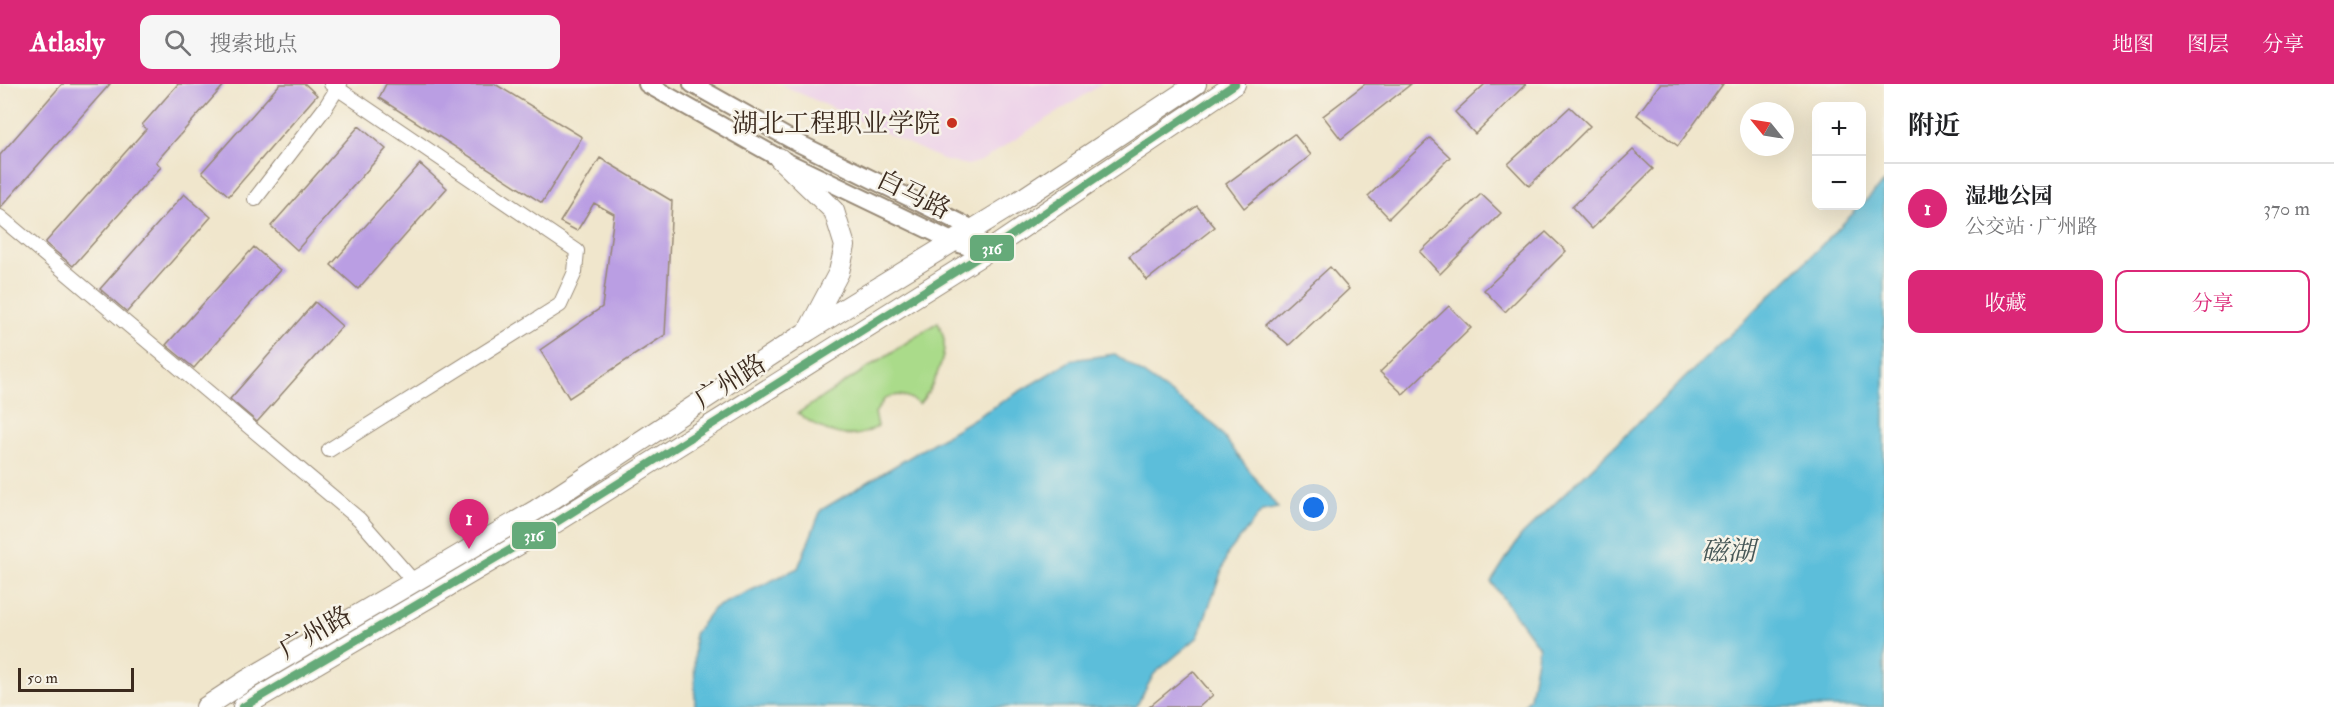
<!DOCTYPE html>
<html lang="zh">
<head>
<meta charset="utf-8">
<style>
	:root { --surface:#fff; --page:#f6f6f6; --text:#202124; --muted:#757577; --line:#e0e0e0; --accent:#db2777 }
	body { margin:0; font-family:"IM FELL Double Pica","Noto Serif SC",serif; background:var(--page); color:var(--text) }
	.controls { position:absolute; right:18px; top:18px; display:grid; overflow:hidden; border-radius:12px; box-shadow:0 6px 24px #0002 }
	.controls button { width:54px; height:54px; display:grid; place-items:center; padding:0; border:0; border-bottom:2px solid var(--line); background:var(--surface); color:var(--text); font:30px sans-serif }
	.compass { position:absolute; left:1740px; top:18px; width:54px; height:54px; border-radius:50%; background:var(--surface); box-shadow:0 6px 24px #0002; rotate:300deg }
	.scale { position:absolute; left:18px; bottom:15px; width:116px; box-sizing:border-box; padding-left:6px; border:3px solid #3b2a1e; border-top:0; font-size:16px; line-height:21px; white-space:nowrap; color:#3b2a1e; -webkit-text-stroke:4px #f7f3e8; paint-order:stroke }
	.you { position:absolute; left:1314px; top:424px; width:21px; height:21px; margin:-15px; border:4px solid #fff; border-radius:50%; background:#1a73e8; box-shadow:0 0 0 9px #1a73e833 }
	.badge { display:grid; place-items:center; width:39px; height:39px; border-radius:50%; background:var(--accent); color:#fff; font-size:20px; font-weight:700 }
	.pin { position:absolute; translate:-50% -50px; filter:drop-shadow(0 2px 3px #0008) }
	.pin::after { content:''; position:absolute; top:32px; width:21px; height:18px; background:inherit; clip-path:polygon(0 0,100% 0,50% 100%) }
	.list { margin:0; padding:0; list-style:none }
	h2 { display:flex; justify-content:space-between; align-items:center; height:78px; margin:0; padding:0 24px; font-size:26px }
	h2 small { font-size:20px; font-weight:400; color:var(--muted) }
	.list li { display:grid; grid-template-columns:39px 1fr auto; gap:18px; align-items:center; box-sizing:border-box; height:90px; padding:0 24px; border-top:2px solid var(--line) }
	.list b { display:block; font-size:22px; white-space:nowrap }
	.list p { margin:0; font-size:20px; white-space:nowrap; color:var(--muted) }
	.list em { font-size:20px; font-style:normal; color:var(--muted) }
	.actions { display:flex; gap:12px; padding:18px 24px }
	.actions a { flex:1; padding:14px 0; border:2px solid var(--accent); border-radius:12px; text-align:center; font-size:21px; color:var(--accent) }
	.actions .main { background:var(--accent); color:#fff }
	.icon { flex:none; width:33px; height:33px; fill:none; stroke:currentColor; stroke-width:2; stroke-linecap:round; stroke-linejoin:round }
	.map { position:relative; flex:none; width:1884px; height:623px; overflow:hidden }
	header { display:flex; align-items:center; gap:36px; box-sizing:border-box; height:84px; padding:0 30px; background:var(--accent); color:#fff }
	header strong { font-size:28px }
	nav { display:flex; gap:33px; margin-inline-start:auto; font-size:21px }
	.search { width:420px; height:54px; background:var(--page); display:flex; align-items:center; gap:15px; box-sizing:border-box; padding:0 21px; border-radius:12px; color:var(--muted); font-size:22px }
	main { display:flex }
	aside { flex:1; background:var(--surface) }
	.map>svg:first-child { display:block }
	.built { fill:#edd1e9 }
	.green { fill:#aadb8a; stroke:#728254; stroke-width:1.5 }
	.water { fill:#5cbeda; stroke:#4c747c; stroke-width:1.5 }
	.building { fill:#ba9ee3 }
	.lines { fill:none; stroke-linecap:round; stroke-linejoin:round }
	.minor-casing { stroke:#968875; stroke-width:16 }
	.tertiary-casing { stroke:#968875; stroke-width:20 }
	.secondary-casing { stroke:#968875; stroke-width:22 }
	.minor { stroke:#fff; stroke-width:14 }
	.tertiary { stroke:#fff; stroke-width:16 }
	.secondary { stroke:#fff; stroke-width:20 }
	.bus-1-casing { stroke:#f7f3e8; stroke-width:12 }
	.bus-1 { stroke:#65aa79; stroke-width:8 }
	.poi-dot { fill:#c8321e; stroke:#f7f3e8; stroke-width:2 }
	.labels { text-anchor:middle; stroke-width:5; stroke-linejoin:round; paint-order:stroke }
	.poi-label { font-size:26px; fill:#3b2a1e; stroke:#f7f3e8; text-anchor:end }
	.street-label { font-size:26px; fill:#3b2a1e; stroke:#f7f3e8 }
	.water-label { font-size:27px; font-style:italic; fill:#455656; stroke:#f7f3e8 }
	.line-badge { stroke:#f7f3e8; stroke-width:2 }
	.badge-label { font-size:16px; text-anchor:middle; font-weight:bold; fill:#fff }
</style>
</head>
<body>
<header>
<strong>Atlasly</strong>
<div class="search"><svg class="icon" aria-label="search" viewBox="0 0 24 24"><circle cx="10" cy="10" r="6"/><path d="M15 15l6 6"/></svg>搜索地点</div>
<nav><a>地图</a><a>图层</a><a>分享</a></nav>
</header>
<main>
<div class="map">
<svg width="1884" height="623" viewBox="0 0 1884 623">
	<rect width="100%" height="100%" fill="#f7f3e8"/>
	<filter id="ink" filterUnits="userSpaceOnUse"><feTurbulence type="fractalNoise" baseFrequency=".0167" numOctaves="2"/><feDisplacementMap in="SourceGraphic" scale="12" xChannelSelector="R" yChannelSelector="G"/><feConvolveMatrix kernelMatrix="1 2 1 2 8 2 1 2 1" color-interpolation-filters="sRGB"/></filter>
	<filter id="wash" filterUnits="userSpaceOnUse"><feTurbulence type="fractalNoise" baseFrequency=".008" numOctaves="4" result="noise"/><feDisplacementMap in="SourceGraphic" scale="24" xChannelSelector="R" yChannelSelector="G"/><feGaussianBlur stdDeviation="1.35" result="paint"/><feColorMatrix in="noise" values="0 0 0 0 0 0 0 0 0 0 0 0 0 0 0 0 0 1.4 0 .05"/><feComposite in="paint" operator="in"/></filter>
	<g filter="url(#wash)">
		<rect width="100%" height="100%" fill="#f0e6cc"/>
		<path class="built" d="M780,0H1102L981,77L968,81L946,77Z"/>
		<path class="green" d="M938,238C940,244 944,251 944,257C946,276 931,307 919,320C907,311 899,309 885,314L875,329L878,342C852,361 820,347 798,329Z"/>
		<path class="water" d="M1884,98V623H1522L1530,614L1539,563L1491,498L1520,453L1804,179Z
			M1115,270L1214,340L1278,424L1262,427L1228,469L1198,553L1154,590L1136,623H695L694,550L714,524L798,484L821,426L1072,276Z"/>
		<g id="blocks">
			<path class="building" d="M62,0H110L0,124V71Z
				M178,0H225L156,78L161,83L73,182L45,159L146,45L142,41Z
				M280,0H305L317,11L229,112L202,88Z
				M386,0H495L582,53L542,119L379,14Z
				M1365,0H1411L1341,55L1323,32Z
				M1485,0H1526L1475,50L1455,28Z
				M1660,0H1723L1678,62L1637,31Z
				M1570,23L1590,42L1529,102L1508,80Z
				M359,42L386,65L297,166L271,142Z
				M1294,50L1311,71L1244,124L1226,100Z
				M1430,54L1450,73L1389,134L1368,112Z
				M1633,66L1653,85L1592,145L1572,123Z
				M600,74L672,117L665,251L569,314L540,266L602,223L614,130L594,119L577,147L560,138Z
				M420,80L447,104L358,205L331,181Z
				M184,110L211,133L127,228L100,205Z
				M1481,110L1501,129L1440,190L1420,168Z
				M1197,122L1215,143L1147,196L1129,172Z
				M1546,148L1566,167L1505,228L1484,206Z
				M254,163L280,186L194,284L166,261Z
				M1330,183L1349,205L1289,261L1266,241Z
				M315,218L342,242L257,338L230,315Z
				M1449,222L1471,244L1403,310L1380,288Z
				M1193,587L1213,611L1199,623H1149Z"/>
		</g>
	</g>
	<g filter="url(#ink)">
		<use href="#blocks" fill-opacity="0" stroke="#968875" stroke-width="1.5"/>
		<g class="lines">
			<g class="minor-casing">
				<path id="minor" d="M255,115L325,24L340,0
					M0,133L359,435L414,498
					M329,366L560,221L575,188L577,167L331,0"/>
			</g>
			<g class="tertiary-casing">
				<path id="tertiary" d="M647,0L779,74L954,158L985,169
					M692,0L792,56L973,145L978,155"/>
			</g>
			<g class="secondary-casing">
				<path id="secondary" d="M779,74L834,127L845,162L839,188L809,245
					M206,623L247,596L536,426L808,247L1019,117L1196,0
					M243,623L547,444L985,169L1235,0"/>
			</g>
			<use href="#minor" class="minor"/>
			<use href="#tertiary" class="tertiary"/>
			<use href="#secondary" class="secondary"/>
			<g class="bus-1-casing">
				<path id="bus-1" d="M243,623L547,444L985,169L1235,0"/>
			</g>
			<use href="#bus-1" class="bus-1"/>
		</g>
	</g>
	<circle class="poi-dot" cx="952" cy="39" r="6"/>
	<g class="labels">
		<g class="poi-label">
			<text x="940" y="48">湖北工程职业学院</text>
		</g>
		<g class="street-label">
			<text transform="translate(914 110) rotate(26)" y="9">白马路</text>
			<text transform="translate(730 297) rotate(-32)" y="9">广州路</text>
			<text transform="translate(315 548) rotate(-30)" y="9">广州路</text>
		</g>
		<g class="water-label">
			<text x="1728" y="476">磁湖</text>
		</g>
	</g>
	<g class="line-badge">
		<rect x="969" y="150" width="46" height="28" rx="6" fill="#65aa79"/>
		<rect x="511" y="437" width="46" height="29" rx="6" fill="#65aa79"/>
	</g>
	<g class="badge-label">
		<text x="992" y="170">316</text>
		<text x="534" y="457">316</text>
	</g>
</svg>
<div class="controls">
<button>+</button>
<button>−</button>
</div>
<svg class="compass" viewBox="-18 -18 36 36"><path d="M0-13l5 13h-10z" fill="#e53935"/><path d="M0 13l5-13h-10z" fill="#757577"/></svg>
<div class="scale">50 m</div>
<div class="you"></div>
<div class="pin badge" style="left:469px;top:465px">1</div>
</div>
<aside>
<h2>附近<small></small></h2>
<ul class="list">
<li><span class="badge">1</span><div><b>湿地公园</b><p>公交站 · 广州路</p></div><em>370 m</em></li>
</ul>
<div class="actions"><a class="main">收藏</a><a>分享</a></div>
</aside>
</main>
</body>
</html>
